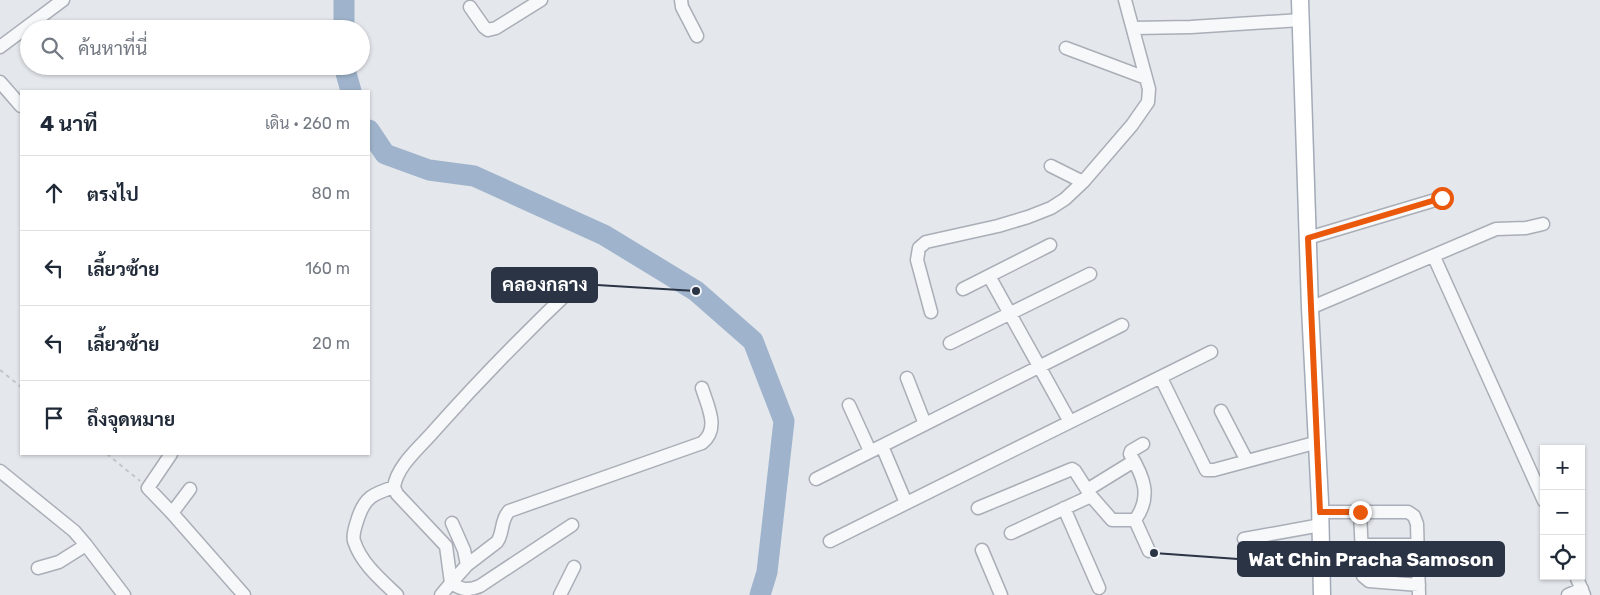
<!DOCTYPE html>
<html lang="th">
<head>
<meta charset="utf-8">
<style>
	:root { --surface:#fff; --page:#f6f6f7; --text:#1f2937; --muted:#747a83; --line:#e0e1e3 }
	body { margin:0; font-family:Rubik,Sarabun,sans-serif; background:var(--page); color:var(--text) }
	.controls { position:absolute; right:15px; bottom:15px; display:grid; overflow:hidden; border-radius:0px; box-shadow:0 1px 4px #0004 }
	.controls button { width:45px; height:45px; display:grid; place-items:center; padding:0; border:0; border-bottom:1px solid var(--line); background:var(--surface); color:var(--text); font:25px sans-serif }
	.stop { position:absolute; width:15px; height:15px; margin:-11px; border:4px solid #ea580c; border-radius:50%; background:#fff }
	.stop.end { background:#ea580c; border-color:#fff; box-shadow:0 1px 5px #0008 }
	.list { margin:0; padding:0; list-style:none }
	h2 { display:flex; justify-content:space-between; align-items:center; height:65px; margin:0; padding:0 20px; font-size:21px }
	h2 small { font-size:16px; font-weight:400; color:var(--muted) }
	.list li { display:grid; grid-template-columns:32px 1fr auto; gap:15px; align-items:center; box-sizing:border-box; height:75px; padding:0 20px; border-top:1px solid var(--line) }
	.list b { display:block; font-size:19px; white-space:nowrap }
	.list em { font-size:16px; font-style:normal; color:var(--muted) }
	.icon { flex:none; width:28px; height:28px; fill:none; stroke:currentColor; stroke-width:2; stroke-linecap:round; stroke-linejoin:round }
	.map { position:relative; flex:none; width:1600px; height:595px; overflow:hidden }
	.search { position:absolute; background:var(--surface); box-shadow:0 1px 4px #0004; left:20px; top:20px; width:350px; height:55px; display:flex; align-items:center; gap:12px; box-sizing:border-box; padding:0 18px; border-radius:28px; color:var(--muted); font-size:19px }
	.panel { position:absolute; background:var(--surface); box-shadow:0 1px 4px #0004; left:20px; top:90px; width:350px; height:365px; border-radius:0px }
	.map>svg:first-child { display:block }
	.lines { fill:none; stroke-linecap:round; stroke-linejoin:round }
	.river { stroke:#9fb4cc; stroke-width:21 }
	.minor-casing { stroke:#a9aeb7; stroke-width:15 }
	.major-casing { stroke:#a3abb8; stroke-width:19 }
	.path { stroke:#c2c5cb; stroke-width:2; stroke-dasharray:4 4; stroke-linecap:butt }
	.minor { stroke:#f7f8fa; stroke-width:12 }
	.major { stroke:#fff; stroke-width:16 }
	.route { stroke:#ea580c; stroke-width:6 }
	.leader { fill:none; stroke:#2b3445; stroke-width:2 }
	.callout-dot { fill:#2b3445; stroke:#f4f6f9; stroke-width:2 }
	.callout { fill:#2b3445; stroke:#2b3445; stroke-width:2 }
	.callout-label { font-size:19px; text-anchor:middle; font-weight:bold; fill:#fff }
</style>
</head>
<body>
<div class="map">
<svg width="1600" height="595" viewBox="0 0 1600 595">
	<rect width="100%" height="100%" fill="#e4e7ec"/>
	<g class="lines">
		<path class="river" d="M344,0V29
			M344,66L351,91
			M369,130L385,154L429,170L474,176L604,235L696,291L753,341L784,421L767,572L760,595"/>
		<g class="minor-casing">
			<path id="minor" d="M681,0L682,7L697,36
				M470,7L484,27L488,30L496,28L541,0
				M1133,28L1191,27L1301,20
				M0,47L63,0
				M1066,48L1146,78
				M0,82L21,106
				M1051,166L1083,182
				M1308,238L1442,198
				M1434,257L1544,501
				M989,276L1070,422
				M963,289L1050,245
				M1310,308L1496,229L1526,228L1543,224
				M931,312L917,260L919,248L926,242L998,226L1028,217L1051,208L1065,199L1083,182L1132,125L1148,102L1149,89L1125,0
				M950,343L1090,274
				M907,378L925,424
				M1161,378L1206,470H1214L1318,442
				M849,405L870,451
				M1221,411L1247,461
				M882,446L906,503
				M171,454L148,488L172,513L244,595
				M0,471L74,531L86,545L124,595
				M816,479L1122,325
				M394,487C373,494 365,497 358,518C356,525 352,534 354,541C361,563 380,579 397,595
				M1087,490L1134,461
				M978,508L1072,469L1075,471L1091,496L1112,520H1135L1149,551
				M1064,508L1099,588
				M1321,512H1408L1414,516L1417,524L1419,595
				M1360,512L1363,576L1369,581L1419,585
				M172,513L190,489
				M1135,520C1152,497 1144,477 1130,454L1131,451L1143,444
				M452,523L464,550L467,565
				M572,525L480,586C468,591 462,590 451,583L467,565L497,542C504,532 500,521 509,511L702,443C720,429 708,407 702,388
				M1011,533L1091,496
				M1244,539L1321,525
				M830,541L1211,352
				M1362,545H1418
				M982,550L1001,595
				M38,568L59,562L86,545
				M1576,576L1584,595
				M441,595L451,583L446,546L397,494L394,487C397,466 419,448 433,432C480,379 530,328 582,279
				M560,595L574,567
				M1568,595L1582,589"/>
		</g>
		<g class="major-casing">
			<path id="major" d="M1300,0L1310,308L1320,502L1322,595"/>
		</g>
		<path class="path" d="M0,370L21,387
			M107,454L140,481"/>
		<use href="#minor" class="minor"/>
		<use href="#major" class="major"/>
	</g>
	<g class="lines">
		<path class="route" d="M1360,512H1320L1308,238L1442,198"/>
	</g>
	<path class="leader" d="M696 291L597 285M1154 553L1238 559"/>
	<g class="callout-dot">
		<circle cx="696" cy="291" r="5"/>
		<circle cx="1154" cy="553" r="5"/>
	</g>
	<g class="callout">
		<rect x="492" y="268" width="105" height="34" rx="5"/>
		<rect x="1238" y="542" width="266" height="34" rx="5"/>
	</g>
	<g class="callout-label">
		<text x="545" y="291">คลองกลาง</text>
		<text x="1371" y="566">Wat Chin Pracha Samoson</text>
	</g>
</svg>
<div class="controls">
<button>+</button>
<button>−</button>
<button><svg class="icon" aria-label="locate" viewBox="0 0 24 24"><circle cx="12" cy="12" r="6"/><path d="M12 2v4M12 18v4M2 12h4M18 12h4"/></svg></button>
</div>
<div class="stop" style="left:1442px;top:198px"></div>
<div class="stop end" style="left:1360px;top:512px"></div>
<div class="search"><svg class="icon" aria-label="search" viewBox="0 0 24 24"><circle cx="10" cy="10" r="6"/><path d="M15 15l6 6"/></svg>ค้นหาที่นี่</div>
<section class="panel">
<h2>4 นาที<small>เดิน · 260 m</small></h2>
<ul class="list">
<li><svg class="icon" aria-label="ahead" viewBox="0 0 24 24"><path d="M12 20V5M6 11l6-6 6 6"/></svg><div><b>ตรงไป</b></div><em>80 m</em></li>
<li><svg class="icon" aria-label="left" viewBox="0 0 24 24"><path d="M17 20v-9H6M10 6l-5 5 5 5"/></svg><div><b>เลี้ยวซ้าย</b></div><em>160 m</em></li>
<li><svg class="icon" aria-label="left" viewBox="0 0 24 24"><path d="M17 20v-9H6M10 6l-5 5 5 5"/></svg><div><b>เลี้ยวซ้าย</b></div><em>20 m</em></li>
<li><svg class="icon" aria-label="arrive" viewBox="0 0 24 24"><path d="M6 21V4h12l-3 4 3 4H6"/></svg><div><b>ถึงจุดหมาย</b></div></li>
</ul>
</section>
</div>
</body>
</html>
